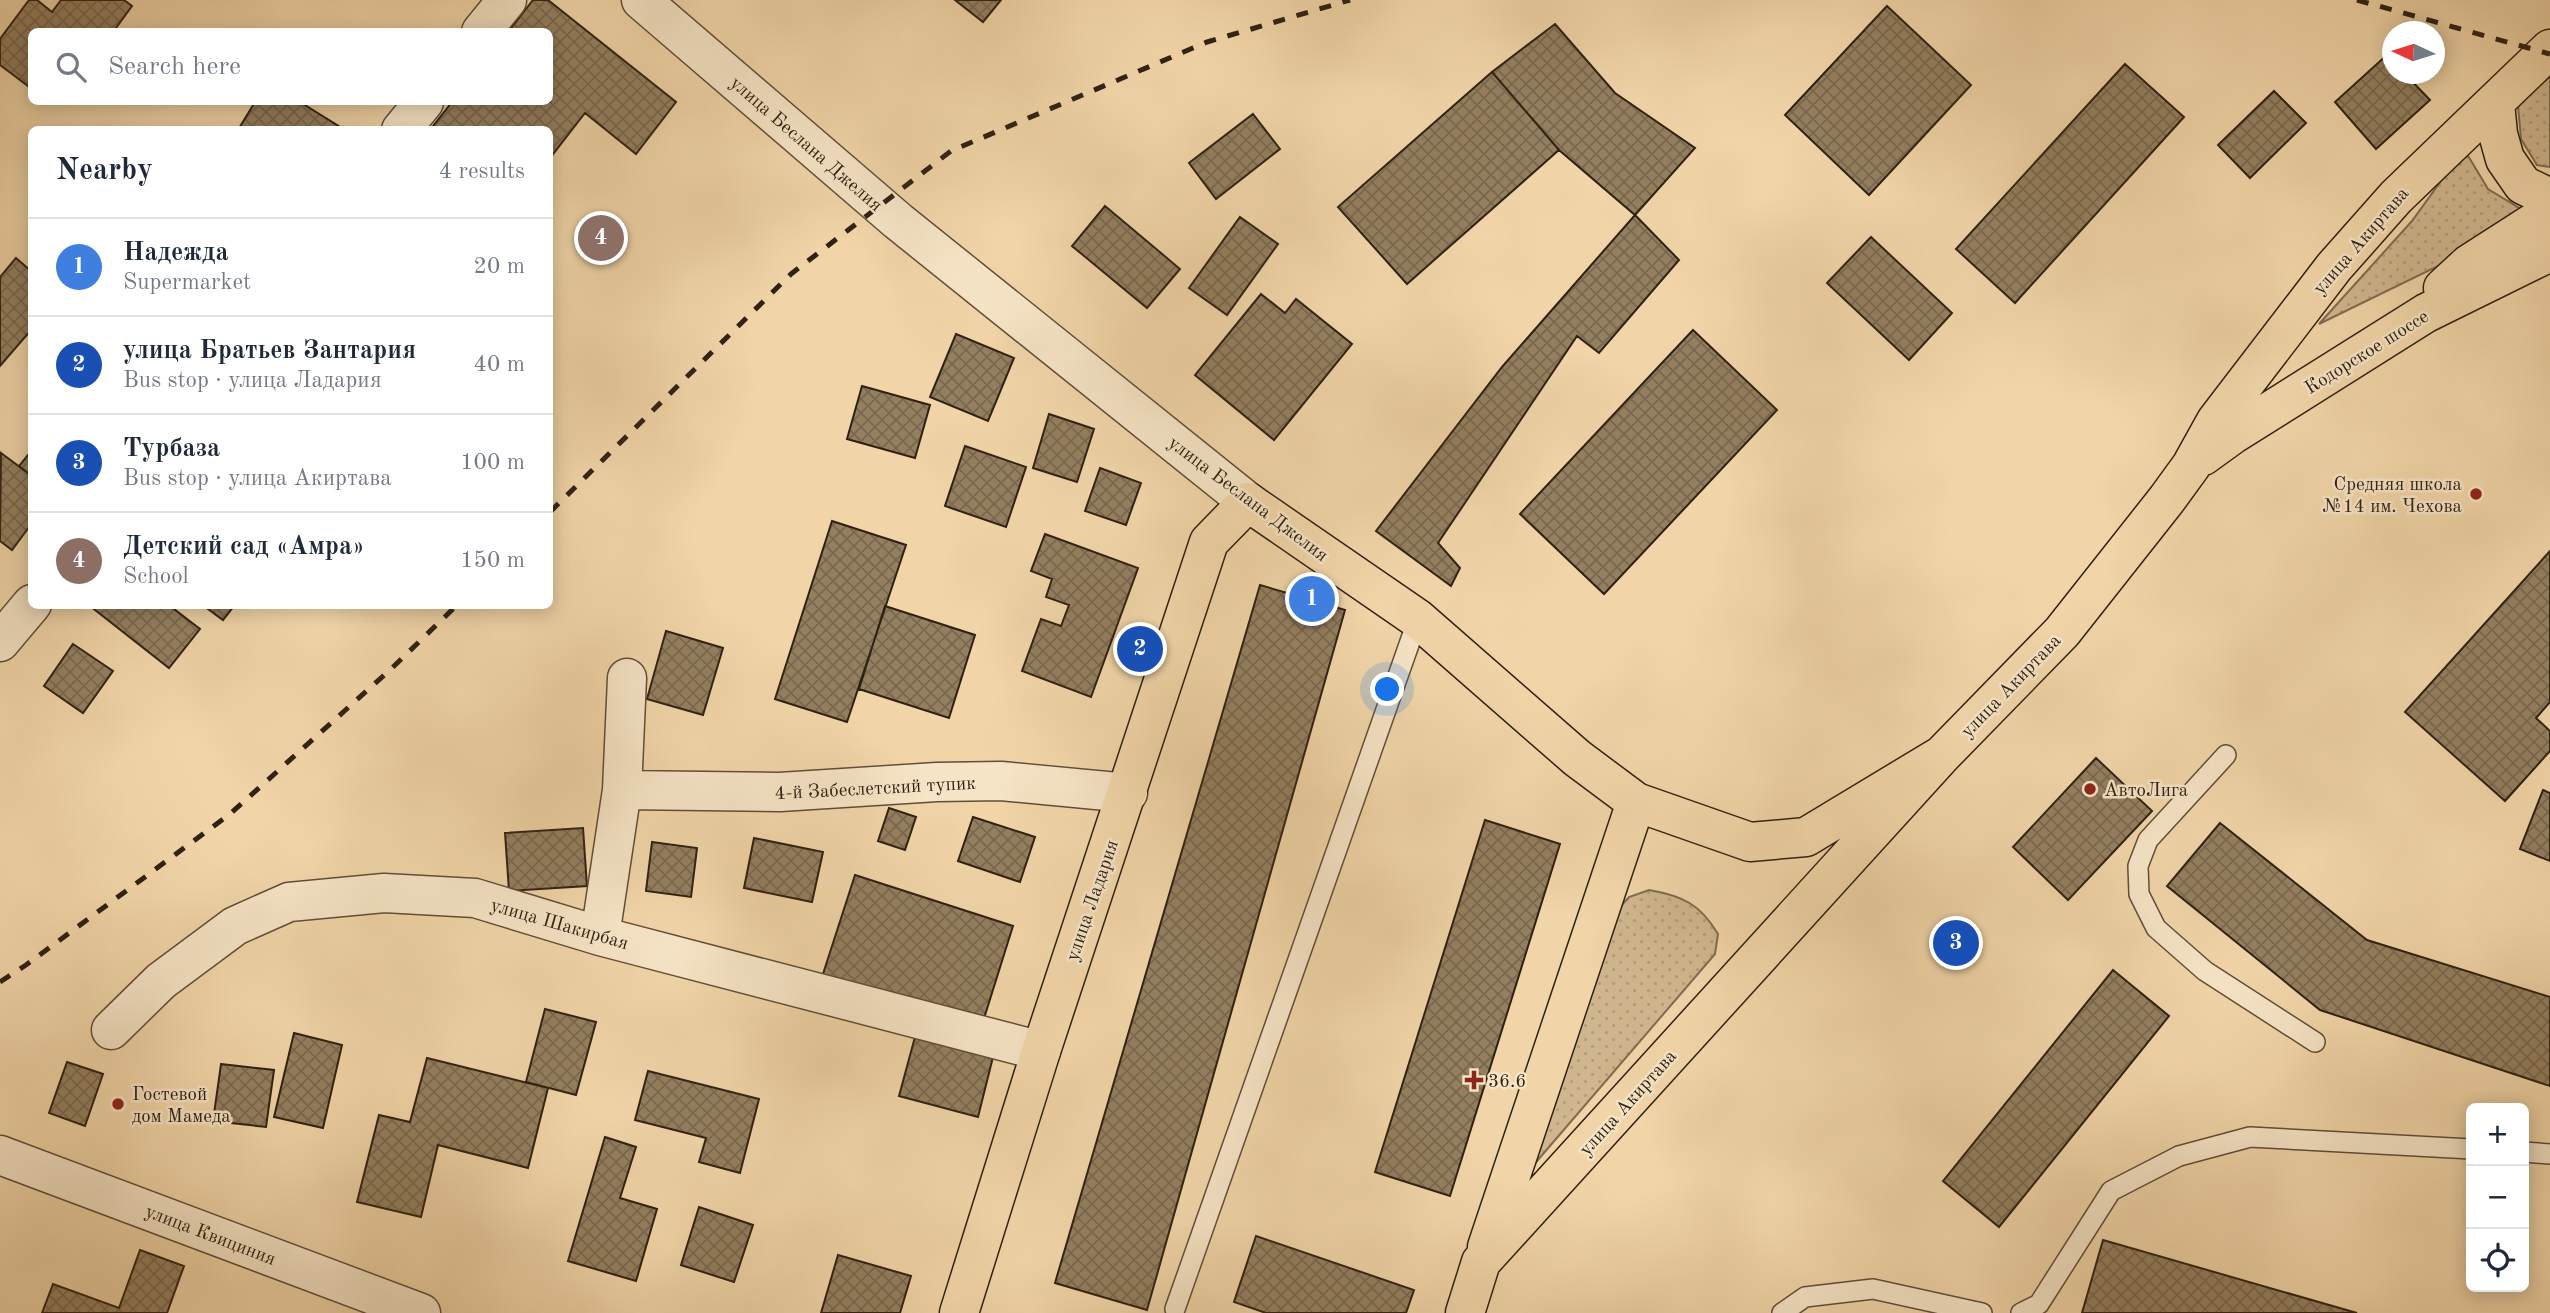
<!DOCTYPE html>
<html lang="en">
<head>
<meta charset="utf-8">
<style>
	:root { --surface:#fff; --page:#f6f6f7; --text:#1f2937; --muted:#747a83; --line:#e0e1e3; --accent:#8f2418 }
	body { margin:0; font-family:"Old Standard TT",serif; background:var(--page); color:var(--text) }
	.controls { position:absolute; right:21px; bottom:21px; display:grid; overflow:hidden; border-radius:10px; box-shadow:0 4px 18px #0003 }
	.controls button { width:63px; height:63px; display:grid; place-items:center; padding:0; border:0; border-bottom:2px solid var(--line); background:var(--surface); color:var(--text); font:35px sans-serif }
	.compass { position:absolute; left:2382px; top:21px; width:63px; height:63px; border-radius:50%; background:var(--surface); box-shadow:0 4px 18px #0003; rotate:274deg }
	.you { position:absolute; left:1388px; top:690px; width:24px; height:24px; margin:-18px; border:5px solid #fff; border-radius:50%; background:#1a73e8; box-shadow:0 0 0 10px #1a73e833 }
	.badge { display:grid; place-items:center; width:46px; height:46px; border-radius:50%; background:var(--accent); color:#fff; font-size:23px; font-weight:700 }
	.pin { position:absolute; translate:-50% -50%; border:4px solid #fff; box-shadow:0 2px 7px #0006 }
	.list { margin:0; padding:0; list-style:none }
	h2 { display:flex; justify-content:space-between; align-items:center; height:91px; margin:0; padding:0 28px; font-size:30px }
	h2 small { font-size:23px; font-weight:400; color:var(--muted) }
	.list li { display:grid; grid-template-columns:46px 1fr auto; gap:21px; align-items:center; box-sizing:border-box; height:98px; padding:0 28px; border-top:2px solid var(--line) }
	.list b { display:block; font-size:26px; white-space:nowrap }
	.list p { margin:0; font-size:23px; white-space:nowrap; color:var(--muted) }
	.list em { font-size:23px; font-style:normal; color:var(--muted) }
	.icon { flex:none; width:38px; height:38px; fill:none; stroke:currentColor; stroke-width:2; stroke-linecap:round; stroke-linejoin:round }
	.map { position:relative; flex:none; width:2550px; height:1313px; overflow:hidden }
	.search { position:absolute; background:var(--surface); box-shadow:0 4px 18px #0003; left:28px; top:28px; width:525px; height:77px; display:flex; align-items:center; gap:18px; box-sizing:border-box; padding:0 24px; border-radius:10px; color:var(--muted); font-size:26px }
	.panel { position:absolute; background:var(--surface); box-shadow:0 4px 18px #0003; left:28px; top:126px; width:525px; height:483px; border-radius:10px }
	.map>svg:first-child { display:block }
	.grass { fill:url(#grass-dots); stroke:#806c50; stroke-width:2 }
	.building { fill:url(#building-cross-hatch); stroke:#2f2112; stroke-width:2 }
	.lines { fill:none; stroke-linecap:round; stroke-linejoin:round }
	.lane-casing { stroke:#604e38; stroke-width:22 }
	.street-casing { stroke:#604e38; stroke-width:41 }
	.highway-casing { stroke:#2f2112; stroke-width:41 }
	.lane { stroke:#f6e4c6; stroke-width:19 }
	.street { stroke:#f6e4c6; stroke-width:38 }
	.highway { stroke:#f1d5a8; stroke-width:38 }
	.rail { stroke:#2f2112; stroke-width:5; stroke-dasharray:12 12; stroke-linecap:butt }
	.poi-dot { fill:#8f2418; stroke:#f6e4c6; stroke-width:2.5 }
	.labels { text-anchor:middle; stroke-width:5; stroke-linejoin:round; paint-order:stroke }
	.street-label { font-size:19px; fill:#2f2112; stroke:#f6e4c6 }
	.poi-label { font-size:19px; fill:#2f2112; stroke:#f6e4c6; text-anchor:start }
</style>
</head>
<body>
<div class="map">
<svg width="2550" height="1313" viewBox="0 0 2550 1313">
	<defs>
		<pattern id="grass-dots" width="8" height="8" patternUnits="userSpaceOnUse" patternTransform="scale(1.75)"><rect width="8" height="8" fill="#d0b68e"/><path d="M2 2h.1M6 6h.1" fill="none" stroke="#b39c79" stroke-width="1.8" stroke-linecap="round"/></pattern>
		<pattern id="building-cross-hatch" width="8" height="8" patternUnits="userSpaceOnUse" patternTransform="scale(1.75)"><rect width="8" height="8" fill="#947f60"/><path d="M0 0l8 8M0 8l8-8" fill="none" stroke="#79684e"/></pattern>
	</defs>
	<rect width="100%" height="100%" fill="#f1d5a8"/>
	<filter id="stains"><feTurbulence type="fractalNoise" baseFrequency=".00286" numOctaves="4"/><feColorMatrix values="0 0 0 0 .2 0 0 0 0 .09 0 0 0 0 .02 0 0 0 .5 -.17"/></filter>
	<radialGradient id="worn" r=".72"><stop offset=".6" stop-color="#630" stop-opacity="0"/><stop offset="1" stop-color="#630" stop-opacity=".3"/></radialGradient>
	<path class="grass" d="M2550,72V167L2537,165L2521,139L2518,105Z
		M2464,149L2488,189L2526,212L2475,248L2319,324L2412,221Z
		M1649,890C1683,896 1700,904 1718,934L1715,954L1531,1168L1612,916L1629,897Z"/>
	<path class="building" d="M29,0H37L52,12L61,0H124L132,6L113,32H32V89L0,65V39Z
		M533,0H548L676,102L636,154L585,113L550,158V130H430L452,102H550V32H508Z
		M955,0H1001L983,22Z
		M1887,6L1971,85L1869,195L1785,115Z
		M1555,24L1615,93L1695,148L1635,215L1559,150L1492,72Z
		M2388,54L2392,59V74H2405L2430,100L2376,149L2335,102Z
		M2125,64L2184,117L2015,303L1956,249Z
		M1492,72L1559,150L1407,284L1338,207Z
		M2274,91L2306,123L2250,178L2218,145Z
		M255,102H300L345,130H238Z
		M1253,114L1280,149L1216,199L1189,163Z
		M1105,206L1180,269L1147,308L1072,246Z
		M1635,215L1679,260L1599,353L1577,336L1438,543L1460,568L1451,586L1376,531L1502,367Z
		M1240,217L1278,244L1227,315L1189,288Z
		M1871,237L1952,313L1909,360L1827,283Z
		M16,258L32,272V329L0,366V277Z
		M1261,294L1285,313L1296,299L1352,344L1274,440L1195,375Z
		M1693,330L1777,410L1604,594L1520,514Z
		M956,334L1014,358L988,421L930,397Z
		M862,386L930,405L915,458L847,439Z
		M1049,414L1094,429L1077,482L1033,468Z
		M965,446L1026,467L1006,527L945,506Z
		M32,450V476L19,466Z
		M1,453L32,476V523L12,550L0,541Z
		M1100,468L1141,483L1126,525L1085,511Z
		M832,521L906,545L847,722L775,699Z
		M1045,534L1138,568L1091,697L1022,671L1041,619L1061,626L1069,605L1046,597L1052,579L1031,571Z
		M2550,551V702L2536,718L2550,731V751L2505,801L2405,712Z
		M1260,585L1345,610L1147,1310L1055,1283Z
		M90,606H170L200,629L169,668Z
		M204,606H234L223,620Z
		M885,606L975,635L949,718L859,689Z
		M666,631L723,648L703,715L647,699Z
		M73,644L113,671L83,713L44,686Z
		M2096,758L2152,811L2068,900L2013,847Z
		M2543,790L2550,793V861L2520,849Z
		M889,808L916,817L905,850L878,841Z
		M973,817L1035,837L1020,882L958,861Z
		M1485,820L1560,844L1450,1196L1375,1172Z
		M2220,823L2367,940L2550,997V1086L2320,1010L2167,886Z
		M583,828L587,886L509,891L505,833Z
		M754,838L823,852L812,902L744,888Z
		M652,842L697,848L691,897L646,891Z
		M855,875L1013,926L981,1028L822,977Z
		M2113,970L2169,1016L1999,1227L1943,1181Z
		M545,1009L596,1022L576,1095L526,1082Z
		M294,1033L342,1045L323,1128L274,1117Z
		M915,1037L993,1057L978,1117L899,1096Z
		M427,1058L548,1088L528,1168L438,1145L421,1217L357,1202L379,1115L410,1122Z
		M67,1062L103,1074L85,1126L49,1113Z
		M221,1064L274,1070L266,1127L213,1121Z
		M648,1071L759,1099L740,1173L699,1162L706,1138L635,1120Z
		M605,1137L636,1147L620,1198L657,1209L636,1281L568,1261Z
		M699,1207L753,1225L734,1282L681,1265Z
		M1256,1236L1414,1290L1406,1313H1266L1234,1302Z
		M2103,1240L2357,1313H2082Z
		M140,1250L184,1266L167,1313H42L53,1284L119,1308Z
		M838,1255L911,1276L900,1313H821Z"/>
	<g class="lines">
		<g class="lane-casing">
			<path id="lane" d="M2226,755L2148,840L2138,866L2139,894L2156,928L2205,971L2315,1042
				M2524,1152L2550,1154
				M1175,1309L1418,619
				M1782,1313L1805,1297L1873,1289L1982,1313
				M2021,1313L2039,1304L2111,1191L2179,1156L2250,1137L2471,1149"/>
		</g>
		<g class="street-casing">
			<path id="street" d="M641,0L898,221L1248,502
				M481,32L507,0
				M401,130L424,102
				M0,642L32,604
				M622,790L780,792L937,782L1001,781L1128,793
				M600,936L622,790L627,678
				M111,1030L161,981L235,926L289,902L384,893L475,898L600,936L1041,1051
				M0,1155L421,1313"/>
		</g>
		<g class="highway-casing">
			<path id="highway" d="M2495,103L2498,134L2505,159L2523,185L2550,198
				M2443,288L2469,264L2550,212
				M2203,456L2232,435L2426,313L2550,252
				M1487,1247L1636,802
				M959,1313L1041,1051L1209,542L1248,502L1418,619L1577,758L1636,802L1750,842L1806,837L1942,755
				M1465,1313L1481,1262L1942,755L2062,632L2167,499L2191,466L2216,421L2334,267L2396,197L2550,49"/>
		</g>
		<use href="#lane" class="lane"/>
		<use href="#street" class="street"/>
		<use href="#highway" class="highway"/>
		<path class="rail" d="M2357,0L2550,54
			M550,512L791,274L951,151L1207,42L1350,0
			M0,982L26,965L230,814L391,669L456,606"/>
	</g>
	<g class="poi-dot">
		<circle cx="2476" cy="494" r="7"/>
		<circle cx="2090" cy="789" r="7"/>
		<path d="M1470.5 1069.5h7v7h7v7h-7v7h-7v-7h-7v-7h7z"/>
		<circle cx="118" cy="1104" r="7"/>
	</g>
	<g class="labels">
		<g class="street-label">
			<text transform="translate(807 143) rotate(41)" y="7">улица Беслана Джелия</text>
			<text transform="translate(2360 240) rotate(-49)" y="7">улица Акиртава</text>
			<text transform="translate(2366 351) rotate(-32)" y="7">Кодорское шоссе</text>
			<text transform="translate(1249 498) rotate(37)" y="7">улица Беслана Джелия</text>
			<text transform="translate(2010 685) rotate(-46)" y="7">улица Акиртава</text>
			<text transform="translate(875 787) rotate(-3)" y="7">4-й Забеслетский тупик</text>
			<text transform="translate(1091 900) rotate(-71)" y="7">улица Ладария</text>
			<text transform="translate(560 923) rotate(16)" y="7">улица Шакирбая</text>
			<text transform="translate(1627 1102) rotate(-48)" y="7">улица Акиртава</text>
			<text transform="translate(211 1234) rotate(21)" y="7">улица Квициния</text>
		</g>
		<g class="poi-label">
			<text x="2462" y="490" text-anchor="end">Средняя школа<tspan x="2462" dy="22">№14 им. Чехова</tspan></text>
			<text x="2104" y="796">АвтоЛига</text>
			<text x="1488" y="1087">36.6</text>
			<text x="132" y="1100">Гостевой<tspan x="132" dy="22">дом Мамеда</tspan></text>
		</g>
	</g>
	<rect width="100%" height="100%" filter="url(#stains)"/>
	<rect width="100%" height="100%" fill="url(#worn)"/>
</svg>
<div class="controls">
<button>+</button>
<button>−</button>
<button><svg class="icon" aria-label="locate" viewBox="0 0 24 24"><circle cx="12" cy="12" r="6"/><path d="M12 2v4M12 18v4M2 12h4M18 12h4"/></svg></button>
</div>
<svg class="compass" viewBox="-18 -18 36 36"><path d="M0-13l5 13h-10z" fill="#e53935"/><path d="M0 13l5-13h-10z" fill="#747a83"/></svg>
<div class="you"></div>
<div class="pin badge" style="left:1312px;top:599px;background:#3f7fe0">1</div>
<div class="pin badge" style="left:1140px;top:649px;background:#1a4fb4">2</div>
<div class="pin badge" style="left:1956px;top:943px;background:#1a4fb4">3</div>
<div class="pin badge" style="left:601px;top:238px;background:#8d6e63">4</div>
<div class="search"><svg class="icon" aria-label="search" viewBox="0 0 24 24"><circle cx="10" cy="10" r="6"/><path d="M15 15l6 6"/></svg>Search here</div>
<section class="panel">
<h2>Nearby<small>4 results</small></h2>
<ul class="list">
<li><span class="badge" style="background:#3f7fe0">1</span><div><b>Надежда</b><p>Supermarket</p></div><em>20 m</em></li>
<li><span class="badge" style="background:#1a4fb4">2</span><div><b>улица Братьев Зантария</b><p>Bus stop · улица Ладария</p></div><em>40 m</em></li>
<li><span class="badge" style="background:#1a4fb4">3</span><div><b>Турбаза</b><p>Bus stop · улица Акиртава</p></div><em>100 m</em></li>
<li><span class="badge" style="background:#8d6e63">4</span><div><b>Детский сад «Амра»</b><p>School</p></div><em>150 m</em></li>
</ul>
</section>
</div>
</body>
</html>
